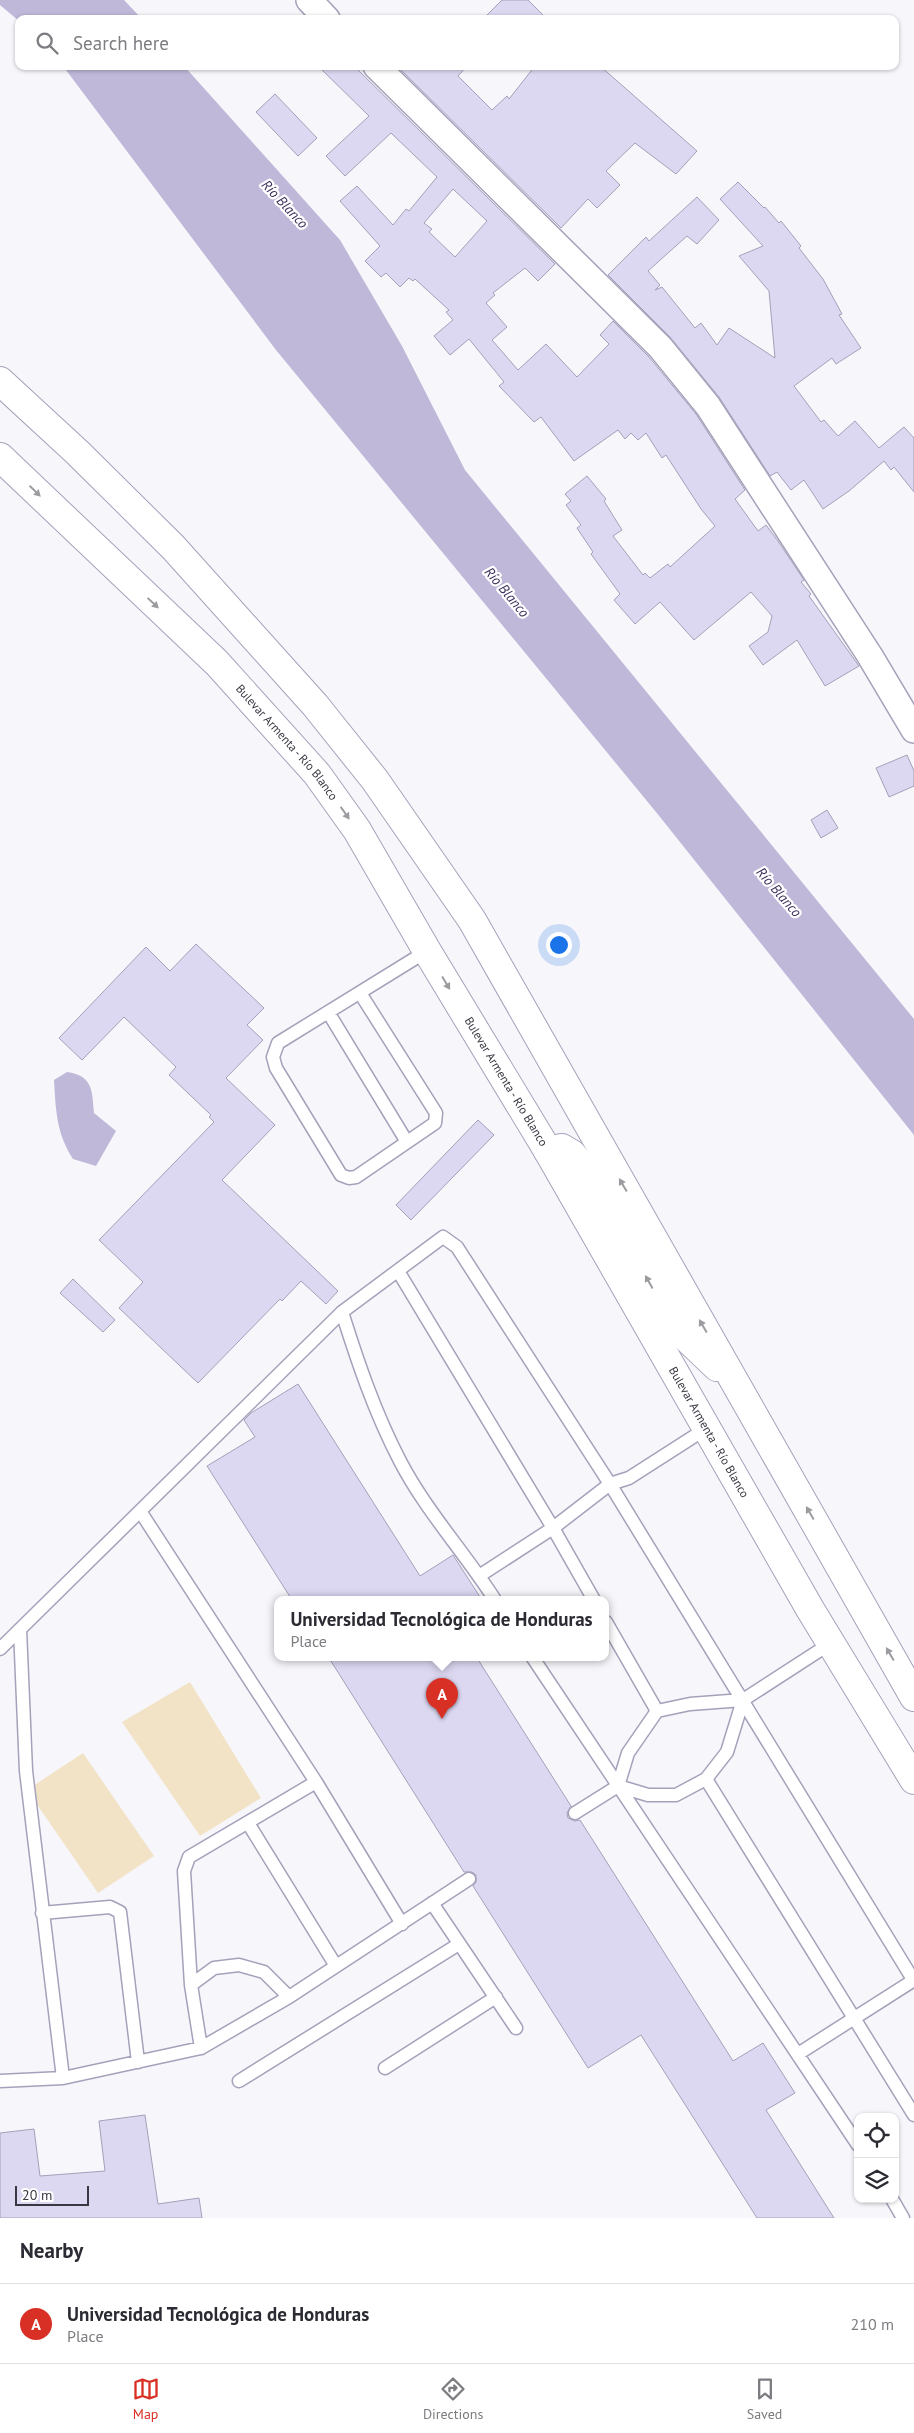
<!DOCTYPE html>
<html lang="en">
<head>
<meta charset="utf-8">
<style>
	:root { --surface:#fff; --page:#f2f2f3; --text:#2b2b33; --muted:#7c7c81; --line:#e1e1e2; --accent:#d93025 }
	body { margin:0; font-family:"PT Sans",sans-serif; background:var(--page); color:var(--text) }
	.controls { position:absolute; right:15px; bottom:15px; display:grid; overflow:hidden; border-radius:10px; box-shadow:0 1px 4px #0004 }
	.controls button { width:45px; height:45px; display:grid; place-items:center; padding:0; border:0; border-bottom:1px solid var(--line); background:var(--surface); color:var(--text); font:25px sans-serif }
	.scale { position:absolute; left:15px; bottom:12px; width:74px; box-sizing:border-box; padding-left:5px; border:2px solid #393742; border-top:0; font-size:14px; line-height:18px; white-space:nowrap; color:#393742; -webkit-text-stroke:4px #fff; paint-order:stroke }
	.you { position:absolute; left:558px; top:944px; width:18px; height:18px; margin:-12px; border:4px solid #fff; border-radius:50%; background:#1a73e8; box-shadow:0 0 0 8px #1a73e833 }
	.badge { display:grid; place-items:center; width:32px; height:32px; border-radius:50%; background:var(--accent); color:#fff; font-size:16px; font-weight:700 }
	.pin { position:absolute; translate:-50% -41px; filter:drop-shadow(0 1px 2px #0008) }
	.pin::after { content:''; position:absolute; top:26px; width:18px; height:15px; background:inherit; clip-path:polygon(0 0,100% 0,50% 100%) }
	.popup { position:absolute; left:274px; top:1596px; width:335px; height:65px; box-sizing:border-box; display:grid; place-content:center; border-radius:10px; background:var(--surface); filter:drop-shadow(0 1px 4px #0005); font-size:16px; white-space:nowrap; color:var(--muted) }
	.popup b { font-size:19px; color:var(--text) }
	.popup::after { content:''; position:absolute; left:50%; top:100%; margin-left:-10px; border:10px solid transparent; border-top-color:var(--surface) }
	.list { margin:0; padding:0; list-style:none }
	h2 { display:flex; justify-content:space-between; align-items:center; height:65px; margin:0; padding:0 20px; font-size:21px }
	h2 small { font-size:16px; font-weight:400; color:var(--muted) }
	.list li { display:grid; grid-template-columns:32px 1fr auto; gap:15px; align-items:center; box-sizing:border-box; height:80px; padding:0 20px; border-top:1px solid var(--line) }
	.list b { display:block; font-size:19px; white-space:nowrap }
	.list p { margin:0; font-size:16px; white-space:nowrap; color:var(--muted) }
	.list em { font-size:16px; font-style:normal; color:var(--muted) }
	.icon { flex:none; width:28px; height:28px; fill:none; stroke:currentColor; stroke-width:2; stroke-linecap:round; stroke-linejoin:round }
	.map { position:relative; flex:none; width:914px; height:2218px; overflow:hidden }
	.search { position:absolute; background:var(--surface); box-shadow:0 1px 4px #0004; left:15px; right:15px; top:15px; height:55px; display:flex; align-items:center; gap:12px; box-sizing:border-box; padding:0 18px; border-radius:10px; color:var(--muted); font-size:19px }
	.sheet { height:145px; background:var(--surface) }
	nav { display:flex; justify-content:space-around; align-items:center; box-sizing:border-box; height:70px; border-top:1px solid var(--line); background:var(--surface); font-size:14px; color:var(--muted) }
	nav a { display:grid; justify-items:center; gap:2px }
	nav .on { color:var(--accent) }
	.map>svg:first-child { display:block }
	.green { fill:#f2e3c7 }
	.water { fill:#bfb8d9 }
	.building { fill:#ddd8f2; stroke:#a5a0b9; fill-rule:evenodd }
	.lines { fill:none; stroke-linecap:round; stroke-linejoin:round }
	.service-casing { stroke:#a6a1ba; stroke-width:15 }
	.minor-casing { stroke:#a6a1ba; stroke-width:28 }
	.secondary-casing { stroke:#a6a1ba; stroke-width:30 }
	.service { stroke:#fff; stroke-width:12 }
	.minor { stroke:#fff; stroke-width:25 }
	.secondary { stroke:#fff; stroke-width:28 }
	.oneway { fill:#9c9ba0 }
	.labels { text-anchor:middle; stroke-width:4.5; stroke-linejoin:round; paint-order:stroke }
	.street-label { font-size:12px; fill:#393742; stroke:#fff }
	.water-label { font-size:14px; font-style:italic; fill:#3d315d; stroke:#fff }
</style>
</head>
<body>
<div class="map">
<svg width="914" height="2218" viewBox="0 0 914 2218">
	<rect width="100%" height="100%" fill="#f7f6fb"/>
	<path class="green" d="M190,1682L261,1798L200,1836L122,1722Z
		M83,1753L154,1856L98,1893L27,1790Z"/>
	<path class="water" d="M0,0H124L142,19H19V21L0,5Z
		M63,66H184L340,240L402,346L465,470L914,1019V1135L656,812L276,350Z
		M67,1072C93,1076 92,1090 94,1113L116,1131L96,1166L73,1159C56,1132 56,1111 54,1080Z"/>
	<path class="building" d="M502,0H528L547,19H483Z
		M318,66H354L555,264L538,281L525,268L493,293L495,295L486,303L507,327L492,340L518,370L546,344L577,377L609,344L600,335L613,321L649,357L696,414L745,490L735,499L758,531L766,525L778,541L804,580L801,582L811,594L809,596L859,666L825,686L797,640L763,665L749,646L768,632L772,616L751,592L694,640L660,602L635,624L614,600L620,594L591,554L593,552L577,528L581,525L566,505L571,501L565,494L587,476L606,499L604,501L622,530L613,536L643,575L645,573L650,578L668,564L670,567L715,526L701,509L666,455L662,458L646,433L638,440L631,433L625,439L618,430L574,461L541,417L534,422L499,386L504,382L469,339L450,355L434,336L453,320L446,312L449,310L415,279L413,281L409,278L400,287L386,273L381,277L365,261L380,246L340,201L357,186L393,225L406,209L409,211L437,177L391,133L345,176L326,156L369,116ZM453,189L487,221L455,257L429,232L432,229L424,223Z
		M400,66H467L458,76L492,110L507,96L509,99L535,66H600L697,151L676,174L635,143L606,171L620,185L597,208L588,199L561,228L399,68Z
		M275,94L317,138L298,156L256,112Z
		M738,182L764,208L765,207L779,223L781,221L801,246L799,248L823,279L842,314L839,315L861,348L836,364L832,358L794,386L821,422L824,420L838,436L855,421L879,448L904,427L914,438V492L894,467L891,470L884,461L849,491L823,509L804,480L791,490L777,472L770,476L719,397L670,337L608,275L646,237L649,241L697,197L719,220L697,244L687,236L648,271L660,285L655,290L662,287L695,328L701,323L717,345L729,328L775,358L769,291L739,256L763,246L720,199Z
		M907,755L914,771V786L889,797L876,768Z
		M827,810L838,828L821,838L811,820Z
		M196,944L264,1008L247,1025L263,1040L226,1078L275,1125L222,1180L338,1291L326,1304L301,1281L282,1301L280,1299L198,1383L119,1308L143,1282L99,1240L214,1122L209,1117L211,1115L169,1075L176,1067L124,1017L82,1060L59,1038L146,947L170,971Z
		M478,1120L494,1135L411,1220L396,1205Z
		M73,1279L115,1320L103,1332L60,1293Z
		M298,1384L420,1576L453,1555L482,1600H292L207,1466L255,1437L244,1420L251,1413Z
		M329,1658H477L571,1806L567,1813L568,1818L575,1821L580,1820L733,2061L763,2043L795,2093L766,2110L834,2218H757L641,2035L588,2068L473,1886L476,1882V1875L472,1872H464Z
		M145,2115L158,2204L199,2198L202,2218H0V2133L34,2129L40,2176L105,2171L99,2121Z"/>
	<g class="lines">
		<g class="service-casing">
			<path id="service" d="M360,993L436,1113L435,1123L356,1177L349,1178L341,1175L276,1068L273,1057L278,1043L427,951
				M328,1012L407,1142
				M398,1271L553,1528L594,1600
				M342,1312C358,1363 375,1413 400,1461C426,1511 465,1553 495,1600
				M140,1511L316,1782L402,1924
				M479,1576L553,1528L610,1484L629,1478L707,1428
				M606,1622L657,1711
				M20,1629L26,1771L63,2078
				M0,1649L342,1312L443,1237L457,1247L610,1484L914,1981
				M533,1658L858,2145
				M706,1779L914,2115
				M618,1786L648,1795H676L706,1779L727,1752L743,1700
				M575,1813L618,1786L628,1753L657,1711L690,1704L743,1700L831,1643
				M248,1823L336,1966
				M432,1903L516,2028
				M42,1913L110,1907L120,1912L138,2062
				M191,1985L214,1968L239,1965L264,1972L289,1997
				M201,2048L191,1985L184,1871L189,1857L316,1782
				M798,2054L914,1980
				M385,2068L496,1997
				M0,2081L63,2078L201,2048L289,1997L469,1879
				M239,2081L459,1944
				M892,2199L903,2218"/>
		</g>
		<g class="minor-casing">
			<path id="minor" d="M309,0L327,19
				M376,66L660,347L708,406L870,656L914,730"/>
		</g>
		<g class="secondary-casing">
			<g id="secondary">
				<path d="M0,381L77,452L173,547L315,705L375,780L472,920L914,1697"/>
				<path id="s1" d="M0,457L217,663L317,774L357,830L427,951L548,1151L810,1609L914,1780"/>
				<path d="M548,1151L562,1148L572,1154L587,1173L673,1325L717,1367"/>
			</g>
		</g>
		<use href="#service" class="service"/>
		<use href="#minor" class="minor"/>
		<use href="#secondary" class="secondary"/>
	</g>
	<defs><path id="oneway-solid" d="M-6-.8H1V-3.2L6.5 0L1 3.2V.8H-6Z" transform="scale(1.25)"/></defs>
	<g class="oneway">
		<use href="#oneway-solid" transform="translate(35 491) rotate(44)"/>
		<use href="#oneway-solid" transform="translate(153 603) rotate(43)"/>
		<use href="#oneway-solid" transform="translate(345 813) rotate(55)"/>
		<use href="#oneway-solid" transform="translate(446 983) rotate(59)"/>
		<use href="#oneway-solid" transform="translate(623 1185) rotate(-120)"/>
		<use href="#oneway-solid" transform="translate(649 1282) rotate(-119)"/>
		<use href="#oneway-solid" transform="translate(703 1326) rotate(-120)"/>
		<use href="#oneway-solid" transform="translate(810 1513) rotate(-120)"/>
		<use href="#oneway-solid" transform="translate(890 1654) rotate(-120)"/>
	</g>
	<g class="labels">
		<g class="street-label">
			<text dy="4" stroke="none"><textPath href="#s1" startOffset="405">Bulevar Armenta - Río Blanco</textPath></text>
			<text dy="4" stroke="none"><textPath href="#s1" startOffset="810">Bulevar Armenta - Río Blanco</textPath></text>
			<text dy="4" stroke="none"><textPath href="#s1" startOffset="1215">Bulevar Armenta - Río Blanco</textPath></text>
		</g>
		<g class="water-label">
			<text transform="translate(285 204) rotate(47)" y="5">Río Blanco</text>
			<text transform="translate(507 592) rotate(50)" y="5">Río Blanco</text>
			<text transform="translate(779 892) rotate(49)" y="5">Río Blanco</text>
		</g>
	</g>
</svg>
<div class="controls">
<button><svg class="icon" aria-label="locate" viewBox="0 0 24 24"><circle cx="12" cy="12" r="6"/><path d="M12 2v4M12 18v4M2 12h4M18 12h4"/></svg></button>
<button><svg class="icon" aria-label="layers" viewBox="0 0 24 24"><path d="M12 4l9 5-9 5-9-5zM3 14l9 5 9-5"/></svg></button>
</div>
<div class="scale">20 m</div>
<div class="you"></div>
<div class="pin badge" style="left:442px;top:1719px">A</div>
<div class="popup"><b>Universidad Tecnológica de Honduras</b>Place</div>
<div class="search"><svg class="icon" aria-label="search" viewBox="0 0 24 24"><circle cx="10" cy="10" r="6"/><path d="M15 15l6 6"/></svg>Search here</div>
</div>
<section class="sheet">
<h2>Nearby<small></small></h2>
<ul class="list">
<li><span class="badge">A</span><div><b>Universidad Tecnológica de Honduras</b><p>Place</p></div><em>210 m</em></li>
</ul>
</section>
<nav>
<a class="on"><svg class="icon" aria-label="map" viewBox="0 0 24 24"><path d="M3 6l6-2 6 2 6-2v14l-6 2-6-2-6 2zM9 4v14M15 6v14"/></svg>Map</a>
<a><svg class="icon" aria-label="directions" viewBox="0 0 24 24"><path d="M12 3l9 9-9 9-9-9zM9 14v-3h6M13 9l2 2-2 2"/></svg>Directions</a>
<a><svg class="icon" aria-label="saved" viewBox="0 0 24 24"><path d="M7 4h10v16l-5-4-5 4z"/></svg>Saved</a>
</nav>
</body>
</html>
